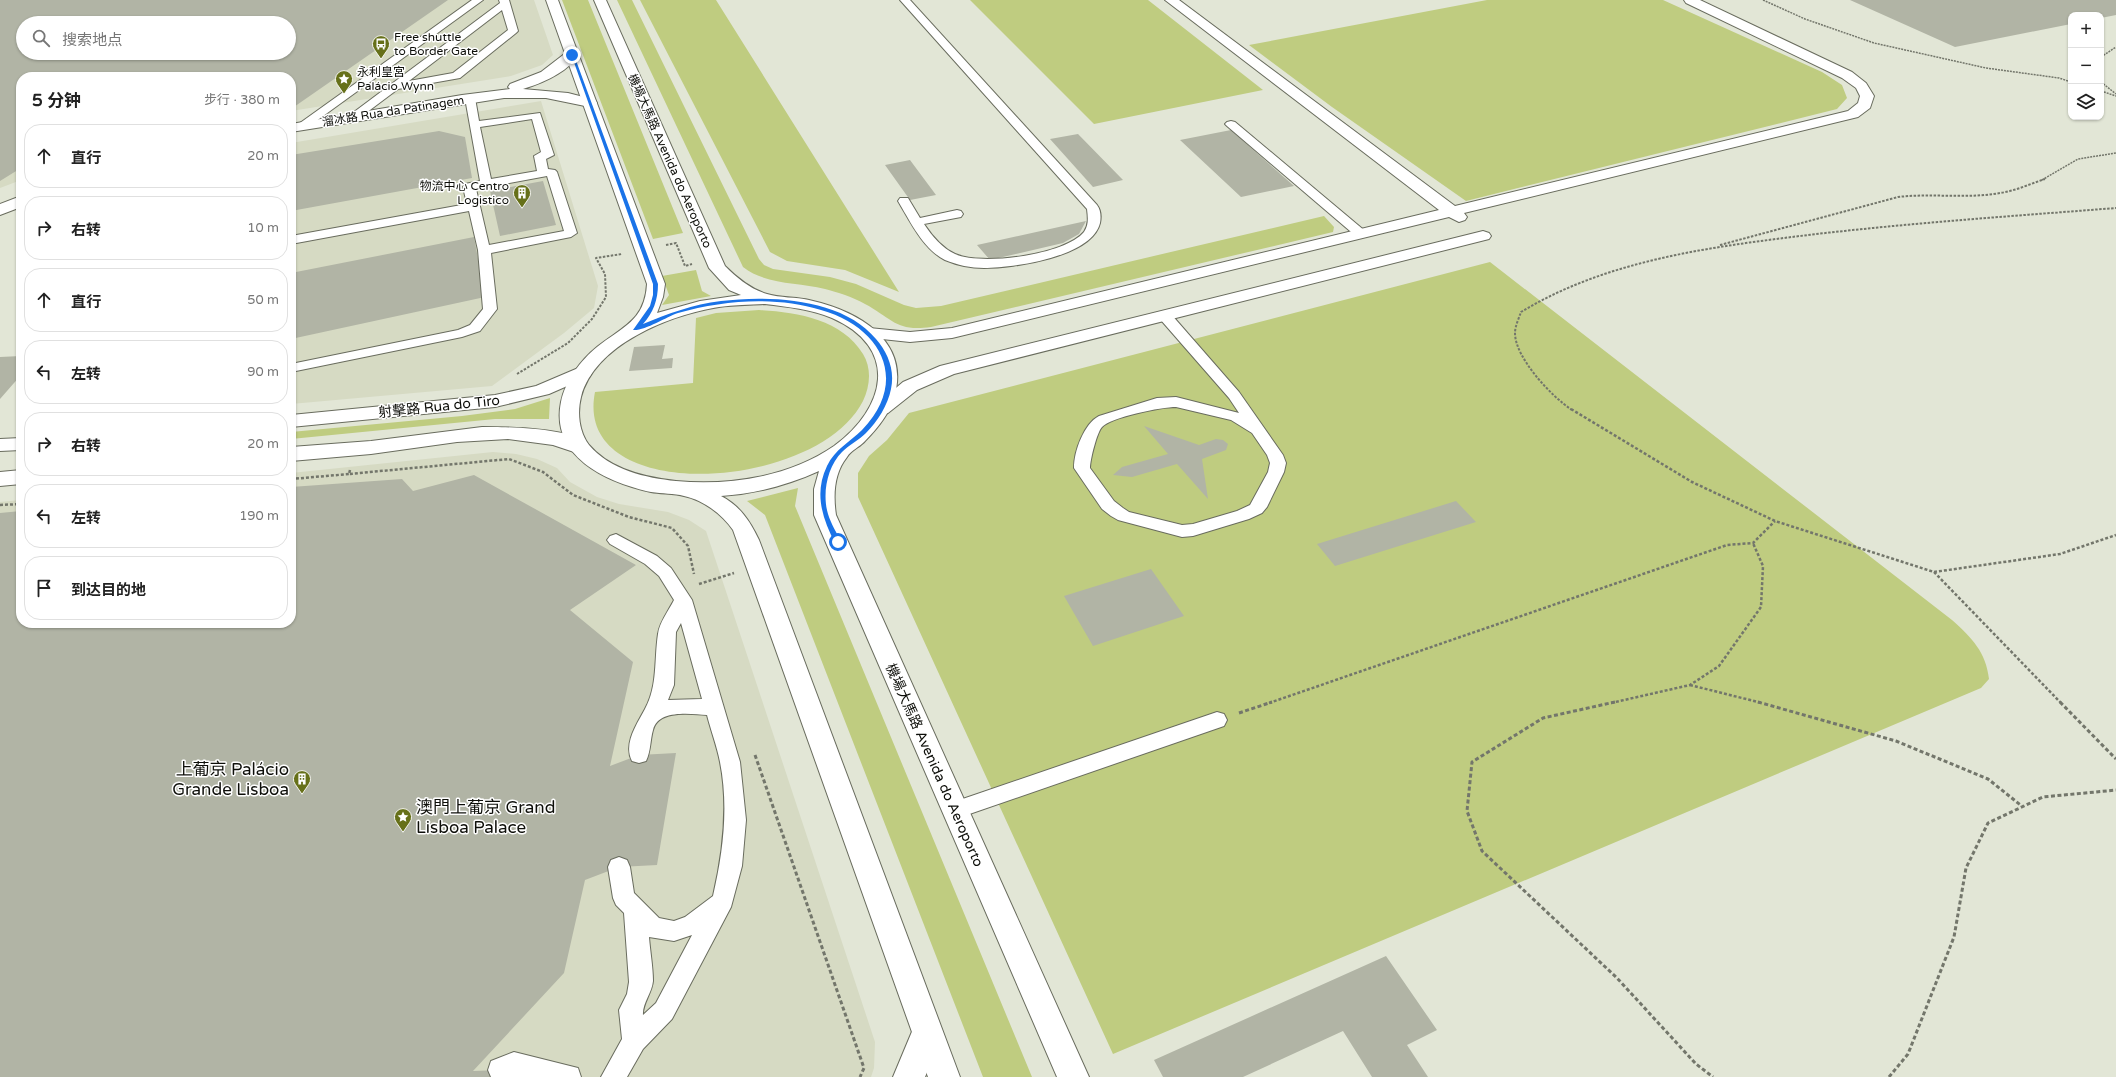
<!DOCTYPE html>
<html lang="zh">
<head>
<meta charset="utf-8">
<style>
	:root { --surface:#fff; --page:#f6f6f6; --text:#222; --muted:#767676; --line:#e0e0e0 }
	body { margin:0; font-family:"Varela Round","Noto Sans SC",sans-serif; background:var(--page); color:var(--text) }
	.controls { position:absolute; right:12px; top:12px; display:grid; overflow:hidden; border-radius:8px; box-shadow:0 1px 3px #0004 }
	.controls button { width:36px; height:36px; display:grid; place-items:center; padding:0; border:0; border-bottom:1px solid var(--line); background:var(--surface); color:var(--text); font:20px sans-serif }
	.stop { position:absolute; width:12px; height:12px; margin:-9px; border:3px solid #1a73e8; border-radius:50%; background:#fff }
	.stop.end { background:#1a73e8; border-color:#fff; box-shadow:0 1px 4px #0008 }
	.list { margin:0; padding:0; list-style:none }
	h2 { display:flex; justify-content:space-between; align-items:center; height:52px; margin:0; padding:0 16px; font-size:17px }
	h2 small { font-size:13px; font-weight:400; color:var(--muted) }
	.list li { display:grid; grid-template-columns:26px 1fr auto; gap:12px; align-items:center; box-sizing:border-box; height:64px; margin:0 8px 8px; padding:0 8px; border:1px solid var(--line); border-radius:16px }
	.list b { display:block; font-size:15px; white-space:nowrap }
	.list em { font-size:13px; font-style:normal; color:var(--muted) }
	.icon { flex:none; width:22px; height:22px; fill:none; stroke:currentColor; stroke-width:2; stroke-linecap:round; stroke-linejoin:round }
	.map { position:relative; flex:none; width:2116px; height:1077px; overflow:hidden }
	.search { position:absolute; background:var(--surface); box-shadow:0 1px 3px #0004; left:16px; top:16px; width:280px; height:44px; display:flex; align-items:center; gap:10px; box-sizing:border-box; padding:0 14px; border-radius:22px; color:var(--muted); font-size:15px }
	.panel { position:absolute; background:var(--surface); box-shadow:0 1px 3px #0004; left:16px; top:72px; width:280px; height:556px; border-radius:16px }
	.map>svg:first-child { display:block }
	.built { fill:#d6dac3; fill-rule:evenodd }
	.green { fill:#bfcc80 }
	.building { fill:#b1b4a5; fill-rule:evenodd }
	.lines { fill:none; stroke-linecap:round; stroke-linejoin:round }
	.lane-casing { stroke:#696c5e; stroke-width:2 }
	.street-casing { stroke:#696c5e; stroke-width:2 }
	.secondary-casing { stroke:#696c5e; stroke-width:2 }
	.primary-casing { stroke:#696c5e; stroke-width:2 }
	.path-far3 { stroke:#73766b; stroke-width:1.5; stroke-dasharray:2 1; stroke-linecap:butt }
	.path-far2 { stroke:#73766b; stroke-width:2; stroke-dasharray:2.5 1.5; stroke-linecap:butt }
	.path-far1 { stroke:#73766b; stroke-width:2.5; stroke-dasharray:3 2; stroke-linecap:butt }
	.path { stroke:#73766b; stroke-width:3; stroke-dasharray:4 2.5; stroke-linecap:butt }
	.lane { fill:#fff; fill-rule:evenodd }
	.street { fill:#fff; fill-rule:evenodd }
	.secondary { fill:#fff; fill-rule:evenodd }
	.primary { fill:#fff; fill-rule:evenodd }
	.route { fill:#1a73e8 }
	.labels { text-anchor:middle; stroke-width:3; stroke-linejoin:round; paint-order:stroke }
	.far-poi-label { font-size:12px; fill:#0d0e09; stroke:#fff; text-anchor:start }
	.far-street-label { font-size:12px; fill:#0d0e09; stroke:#fff }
	.street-label { font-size:14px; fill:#0d0e09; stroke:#fff }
	.near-poi-label { font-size:17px; fill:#0d0e09; stroke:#fff; text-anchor:end }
</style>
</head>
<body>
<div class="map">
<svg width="2116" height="1077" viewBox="0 0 2116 1077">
	<rect width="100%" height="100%" fill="#e2e6d6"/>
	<path class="built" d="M0,0H534L553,55L542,65L511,76L291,111V77H21V180L0,188ZM23,23H289V53H23Z
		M541,101L598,286L594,308L564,333L492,386L291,404V143Z
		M493,452L516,454L537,459L557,468L570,482L597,497L619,504L668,512L689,520L706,531L875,1042L874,1068L871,1077H0V502L21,500V623H291V473Z"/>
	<path class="green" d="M562,0H588L683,233L653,239Z
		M617,0H632L759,259L764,265L773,269L830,277L856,284L904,305L916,308L941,306L1324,216L1334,227L1333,232L931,327C896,332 893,319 865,304C853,297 837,292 825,289C797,282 766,285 743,267Z
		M640,0H716L899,292L845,270L787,261L770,252Z
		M970,0H1148L1263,90L1094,124Z
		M1487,0H1663L1822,72L1842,85L1847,98L1837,109L1466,201L1332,107L1249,45Z
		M1490,262L1952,620C1972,638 1986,652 1989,679L1981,688L1113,1054L858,497V473L869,456L887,440L909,413Z
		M696,270L702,291L711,296L662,305L669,295L662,276Z
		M759,310C796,312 842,319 863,354C872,369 870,386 863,401C817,492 572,507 595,392L693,383L696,318L716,313Z
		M550,398L549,419H495L291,439V432L462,416L515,409Z
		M798,488L795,506L1032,1077H983L765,515L747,501Z"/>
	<path class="building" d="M0,0H448L291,109V77H21V168L0,181ZM23,23H289V53H23Z
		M1850,0H2116V15L2101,18V15H2071V24L1955,47Z
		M1231,130L1294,186L1241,197L1180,140Z
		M439,131L465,137L472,178L291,211V155Z
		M1078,134L1123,180L1093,187L1050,139Z
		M910,160L936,195L910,200L885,165Z
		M543,181L556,225L500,236L490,191Z
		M1086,221L1079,234L1063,243L990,260L977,245Z
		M474,237L485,297L291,339V273Z
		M665,345L662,359L673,358L672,368L629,371L634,347Z
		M21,356V375L0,399V357Z
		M1144,426L1199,445L1216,439L1223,440L1228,444L1226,450L1202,459L1208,499L1177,464L1132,477L1113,475L1122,467L1168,454Z
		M474,475L636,565L570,610L633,662L610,766L639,755L676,753L657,865L619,867L585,880L564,973L473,1071L500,1070L509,1077H0V513L21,511V623H291V487L402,479L413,491Z
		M1456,501L1476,522L1335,566L1317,544Z
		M1151,569L1184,616L1093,646L1064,596Z
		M1386,956L1437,1030L1407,1045L1428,1077H1372L1343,1031L1243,1077H1163L1154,1060Z"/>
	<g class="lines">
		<g class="lane-casing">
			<path id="lane" d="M472,0H483L308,127H300L298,125L300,123Z
				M499,0H509L518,31L516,33L460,78L398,89L358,119H350L349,117L350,115L500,3ZM502,10L508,30L453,73L409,81Z
				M900,0H910L1097,205C1101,210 1101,218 1100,223C1092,257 1013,268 984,268C971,268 957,265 945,260C923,249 910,221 898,201L900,198H908L920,218L957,210L961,211L963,214L961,217L924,224C932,236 942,248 955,254C981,266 1065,255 1084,232C1089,225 1088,217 1087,209Z
				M470,95L475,98L479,121L540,113L554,155L546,159L548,169L555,170L557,172L577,233L571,237L491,253L497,309L480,331L462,337L291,372V364L458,330L470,325L483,309L478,250L469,211L291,244V236L467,204L463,187L465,184L480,181L465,98ZM532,119L541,152L534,156L537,171L491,179L480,127ZM547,176L564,231L489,245L476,189Z
				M1231,121L1235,122L1365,231L1367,234L1365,237H1357L1227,126L1225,124L1227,122Z
				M1165,312L1170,313L1239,392L1283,455L1286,463L1284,472L1267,507L1262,513L1249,519L1193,536L1182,537L1118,520L1111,516L1102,509L1074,468C1074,451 1084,424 1099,416L1157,398L1176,397L1239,413L1229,398L1160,319L1158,316L1160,313ZM1176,407L1231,420L1252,433L1267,455L1270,463L1268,472L1250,505L1237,511L1193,524L1182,525L1129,512L1123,508L1114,501L1090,468C1090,460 1097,432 1102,427C1111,417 1162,407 1176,407Z
				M616,534L657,556L671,568L692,600L740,762L746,820L742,866L731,907L672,1019L643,1049L627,1077H601L622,1039L619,1010L627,994L629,982L624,913L616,905L613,898L608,867L611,860L619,857L627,860L630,867L634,893L659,918L674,921L685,917L713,896C723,853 729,807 720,762C717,746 711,731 707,715C691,714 658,709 653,730C650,740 651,751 646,761L639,763L632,761C623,744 637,724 645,709C658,685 654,660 658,634C659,623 669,610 674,600L659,576L645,564L610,544L607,540L610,536ZM681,623L702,699L668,700L674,685L676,632ZM692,935L656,1003L643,1015C642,1004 652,993 653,981C653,967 650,951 649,937L674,941Z
				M1217,712L1224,714L1227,720L1224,726L955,819L948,816L945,810L948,804Z
				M514,1052L578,1068L581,1077H491L488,1070L491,1061Z"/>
		</g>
		<g class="street-casing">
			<path id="street" d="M1165,0H1179L1455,206L1848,111L1858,103L1860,96L1856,88L1842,78L1686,3L1684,0H1700L1852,72L1866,83L1874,96L1870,108L1858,117L1464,213L1467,217L1465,220L1459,222L1449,217L952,338L910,342L863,337L860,333L863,329L869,328L910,332L952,328L1439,210Z
				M572,51L579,55C566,73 543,83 523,89L568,93L595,100L597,103L595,106L590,107L546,98H504L291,132V124L462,95L510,89L508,87L510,84L541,72L567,52Z
				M21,196V207L0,215V204Z
				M1483,231L1489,233L1491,236L1489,239L954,374L917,390L888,413L881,415L874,413L871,409L903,382L940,366Z
				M927,1018L938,1022L943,1033L925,1077H893L916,1022Z"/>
		</g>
		<g class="secondary-casing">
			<path id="secondary" d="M583,366L590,368L592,372L590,376L549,394L495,407L291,427V415L495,395L536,386Z
				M482,427C505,427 577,427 590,447L587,452L580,454L553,445L508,439L457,442L371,454L291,461V447L371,441Z
				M21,438V450L0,451V439Z
				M21,470V484L0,486V472Z"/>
		</g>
		<g class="primary-casing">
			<path id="primary" d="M546,0H558L665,284L663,297L657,313L700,301L741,295L729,290L709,268L594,0H606L725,266C737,278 750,289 767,294C780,298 796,297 809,300C858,311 911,340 894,398C889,414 877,429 865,441C860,447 851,450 847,457C834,473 833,495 836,515L1089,1077H1057L814,515V489L819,471C788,485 755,494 721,496C740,506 750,521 759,540L960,1077H928L733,530C722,514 703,500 684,496C674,493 662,494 651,492C607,482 550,457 561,402C565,381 581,360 597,347C622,327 645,321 647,284ZM765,304C788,307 811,309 832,318C900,348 886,408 834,446C789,477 729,486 676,481C646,478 610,470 589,445C579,432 577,413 581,397C595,344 670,315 719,307C734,305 750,305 765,304Z"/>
		</g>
		<path class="path-far3" d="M1763,0L1805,19L1874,43L1986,68L2059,78L2071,82
			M2101,57L2116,47
			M2101,82L2116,94
			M2101,91L2116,96
			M2042,180L2078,159L2116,153"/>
		<path class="path-far2" d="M666,245L676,243L685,266L692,264
			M1720,245L1898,197C1932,193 1966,199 2000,193C2015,191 2030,184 2045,179
			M517,374L568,343L592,319L606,297L605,274L596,258L622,254
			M1572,410C1552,397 1515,358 1515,333C1515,326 1519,318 1521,312C1607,260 1710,247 1808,235C1910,223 2013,216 2116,208"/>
		<path class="path-far1" d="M1571,409L1692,482L1775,521L1934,572L2060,554L2116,535
			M350,470L349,474L509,459L543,472L573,495L629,517L672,528L688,546L694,574
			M291,479L349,474
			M0,505L21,504
			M1934,572L2061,703
			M699,584L734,573
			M1690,685L1762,703
			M1269,703L1727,545L1753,543L1775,521
			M1611,703L1690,685L1719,666L1761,607L1763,566L1753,543"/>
		<path class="path" d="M1615,702L1543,718L1472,762L1467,811L1482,851L1617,978L1696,1064L1713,1077
			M1758,702L1896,741L1988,779L2023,807
			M2060,702L2116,759
			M1239,713L1272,702
			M755,755L864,1068L860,1077
			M1889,1077L1908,1054L1954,937L1966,868L1988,823L2043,797L2116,790"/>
		<use href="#lane" class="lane"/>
		<use href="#street" class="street"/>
		<use href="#secondary" class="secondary"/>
		<use href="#primary" class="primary"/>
	</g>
	<path class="route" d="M571,54L574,55L658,284C658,300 653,313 643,324C668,314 693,304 721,301C768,295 843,298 876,339C888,353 895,370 891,389C888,405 877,422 866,433C859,440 849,445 842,452C827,467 822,494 828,514C831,524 837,533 841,542L840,543H835C822,518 814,493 827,466C835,449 850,442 862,430C910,380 881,327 821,310C775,296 724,300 678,313C666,317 645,331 633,330L650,306L653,295V284Z"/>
	<defs>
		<g id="bus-pin" transform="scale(0.9)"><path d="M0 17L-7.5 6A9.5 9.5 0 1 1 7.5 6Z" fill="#667019" stroke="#fff"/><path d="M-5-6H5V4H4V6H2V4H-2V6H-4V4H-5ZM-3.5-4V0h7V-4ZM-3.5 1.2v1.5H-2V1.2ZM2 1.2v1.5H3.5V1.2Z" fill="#fff"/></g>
		<g id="sight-pin" transform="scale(0.9)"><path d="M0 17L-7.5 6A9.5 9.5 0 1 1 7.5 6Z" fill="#667019" stroke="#fff"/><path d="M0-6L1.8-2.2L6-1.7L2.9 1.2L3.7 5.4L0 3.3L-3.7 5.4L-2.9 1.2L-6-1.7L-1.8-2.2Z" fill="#fff"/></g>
		<g id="building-pin" transform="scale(0.9)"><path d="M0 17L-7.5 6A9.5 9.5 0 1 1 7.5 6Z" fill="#667019" stroke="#fff"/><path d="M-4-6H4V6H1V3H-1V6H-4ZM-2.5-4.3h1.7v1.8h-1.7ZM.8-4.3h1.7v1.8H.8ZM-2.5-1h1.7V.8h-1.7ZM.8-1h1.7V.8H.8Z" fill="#fff"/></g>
	</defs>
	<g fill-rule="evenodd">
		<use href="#bus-pin" x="381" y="44"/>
		<use href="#sight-pin" x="344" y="79"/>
		<use href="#building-pin" x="522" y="193"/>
		<use href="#building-pin" x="302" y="779"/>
		<use href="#sight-pin" x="403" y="817"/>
	</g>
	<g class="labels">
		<g class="far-poi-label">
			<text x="394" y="41">Free shuttle<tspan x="394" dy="14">to Border Gate</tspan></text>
			<text x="357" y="76">永利皇宮<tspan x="357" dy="14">Palácio Wynn</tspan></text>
			<text x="509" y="190" text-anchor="end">物流中心 Centro<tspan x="509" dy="14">Logistico</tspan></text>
		</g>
		<g class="far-street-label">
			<text transform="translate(393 111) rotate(-9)" y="4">溜冰路 Rua da Patinagem</text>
			<text transform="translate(670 161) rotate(66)" y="4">機場大馬路 Avenida do Aeroporto</text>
		</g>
		<g class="street-label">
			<text transform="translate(439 406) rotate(-6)" y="5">射擊路 Rua do Tiro</text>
			<text transform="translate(935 765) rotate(66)" y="5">機場大馬路 Avenida do Aeroporto</text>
		</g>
		<g class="near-poi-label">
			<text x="289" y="775">上葡京 Palácio<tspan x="289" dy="20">Grande Lisboa</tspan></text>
			<text x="416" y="813" text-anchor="start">澳門上葡京 Grand<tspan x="416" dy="20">Lisboa Palace</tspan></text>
		</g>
	</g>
</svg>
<div class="controls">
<button>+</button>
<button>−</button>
<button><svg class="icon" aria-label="layers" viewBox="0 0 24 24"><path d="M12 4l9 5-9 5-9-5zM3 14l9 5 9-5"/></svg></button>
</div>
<div class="stop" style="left:838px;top:542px"></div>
<div class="stop end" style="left:572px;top:55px"></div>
<div class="search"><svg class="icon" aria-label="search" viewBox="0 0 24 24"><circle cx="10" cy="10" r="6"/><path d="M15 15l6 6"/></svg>搜索地点</div>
<section class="panel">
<h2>5 分钟<small>步行 · 380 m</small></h2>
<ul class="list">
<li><svg class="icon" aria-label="ahead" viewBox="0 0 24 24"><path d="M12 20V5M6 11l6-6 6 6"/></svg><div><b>直行</b></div><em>20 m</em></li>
<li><svg class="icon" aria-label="right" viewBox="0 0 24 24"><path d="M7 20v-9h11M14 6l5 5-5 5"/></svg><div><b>右转</b></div><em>10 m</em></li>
<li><svg class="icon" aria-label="ahead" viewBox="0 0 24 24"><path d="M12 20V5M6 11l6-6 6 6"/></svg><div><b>直行</b></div><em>50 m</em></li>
<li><svg class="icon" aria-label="left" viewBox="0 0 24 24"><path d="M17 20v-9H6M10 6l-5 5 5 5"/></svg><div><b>左转</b></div><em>90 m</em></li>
<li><svg class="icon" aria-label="right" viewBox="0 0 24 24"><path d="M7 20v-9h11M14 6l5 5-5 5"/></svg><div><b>右转</b></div><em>20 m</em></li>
<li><svg class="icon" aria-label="left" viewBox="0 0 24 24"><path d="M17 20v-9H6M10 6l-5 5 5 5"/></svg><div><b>左转</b></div><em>190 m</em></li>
<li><svg class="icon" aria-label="arrive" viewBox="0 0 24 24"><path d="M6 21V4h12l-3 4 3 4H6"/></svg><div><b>到达目的地</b></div></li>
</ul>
</section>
</div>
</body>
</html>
